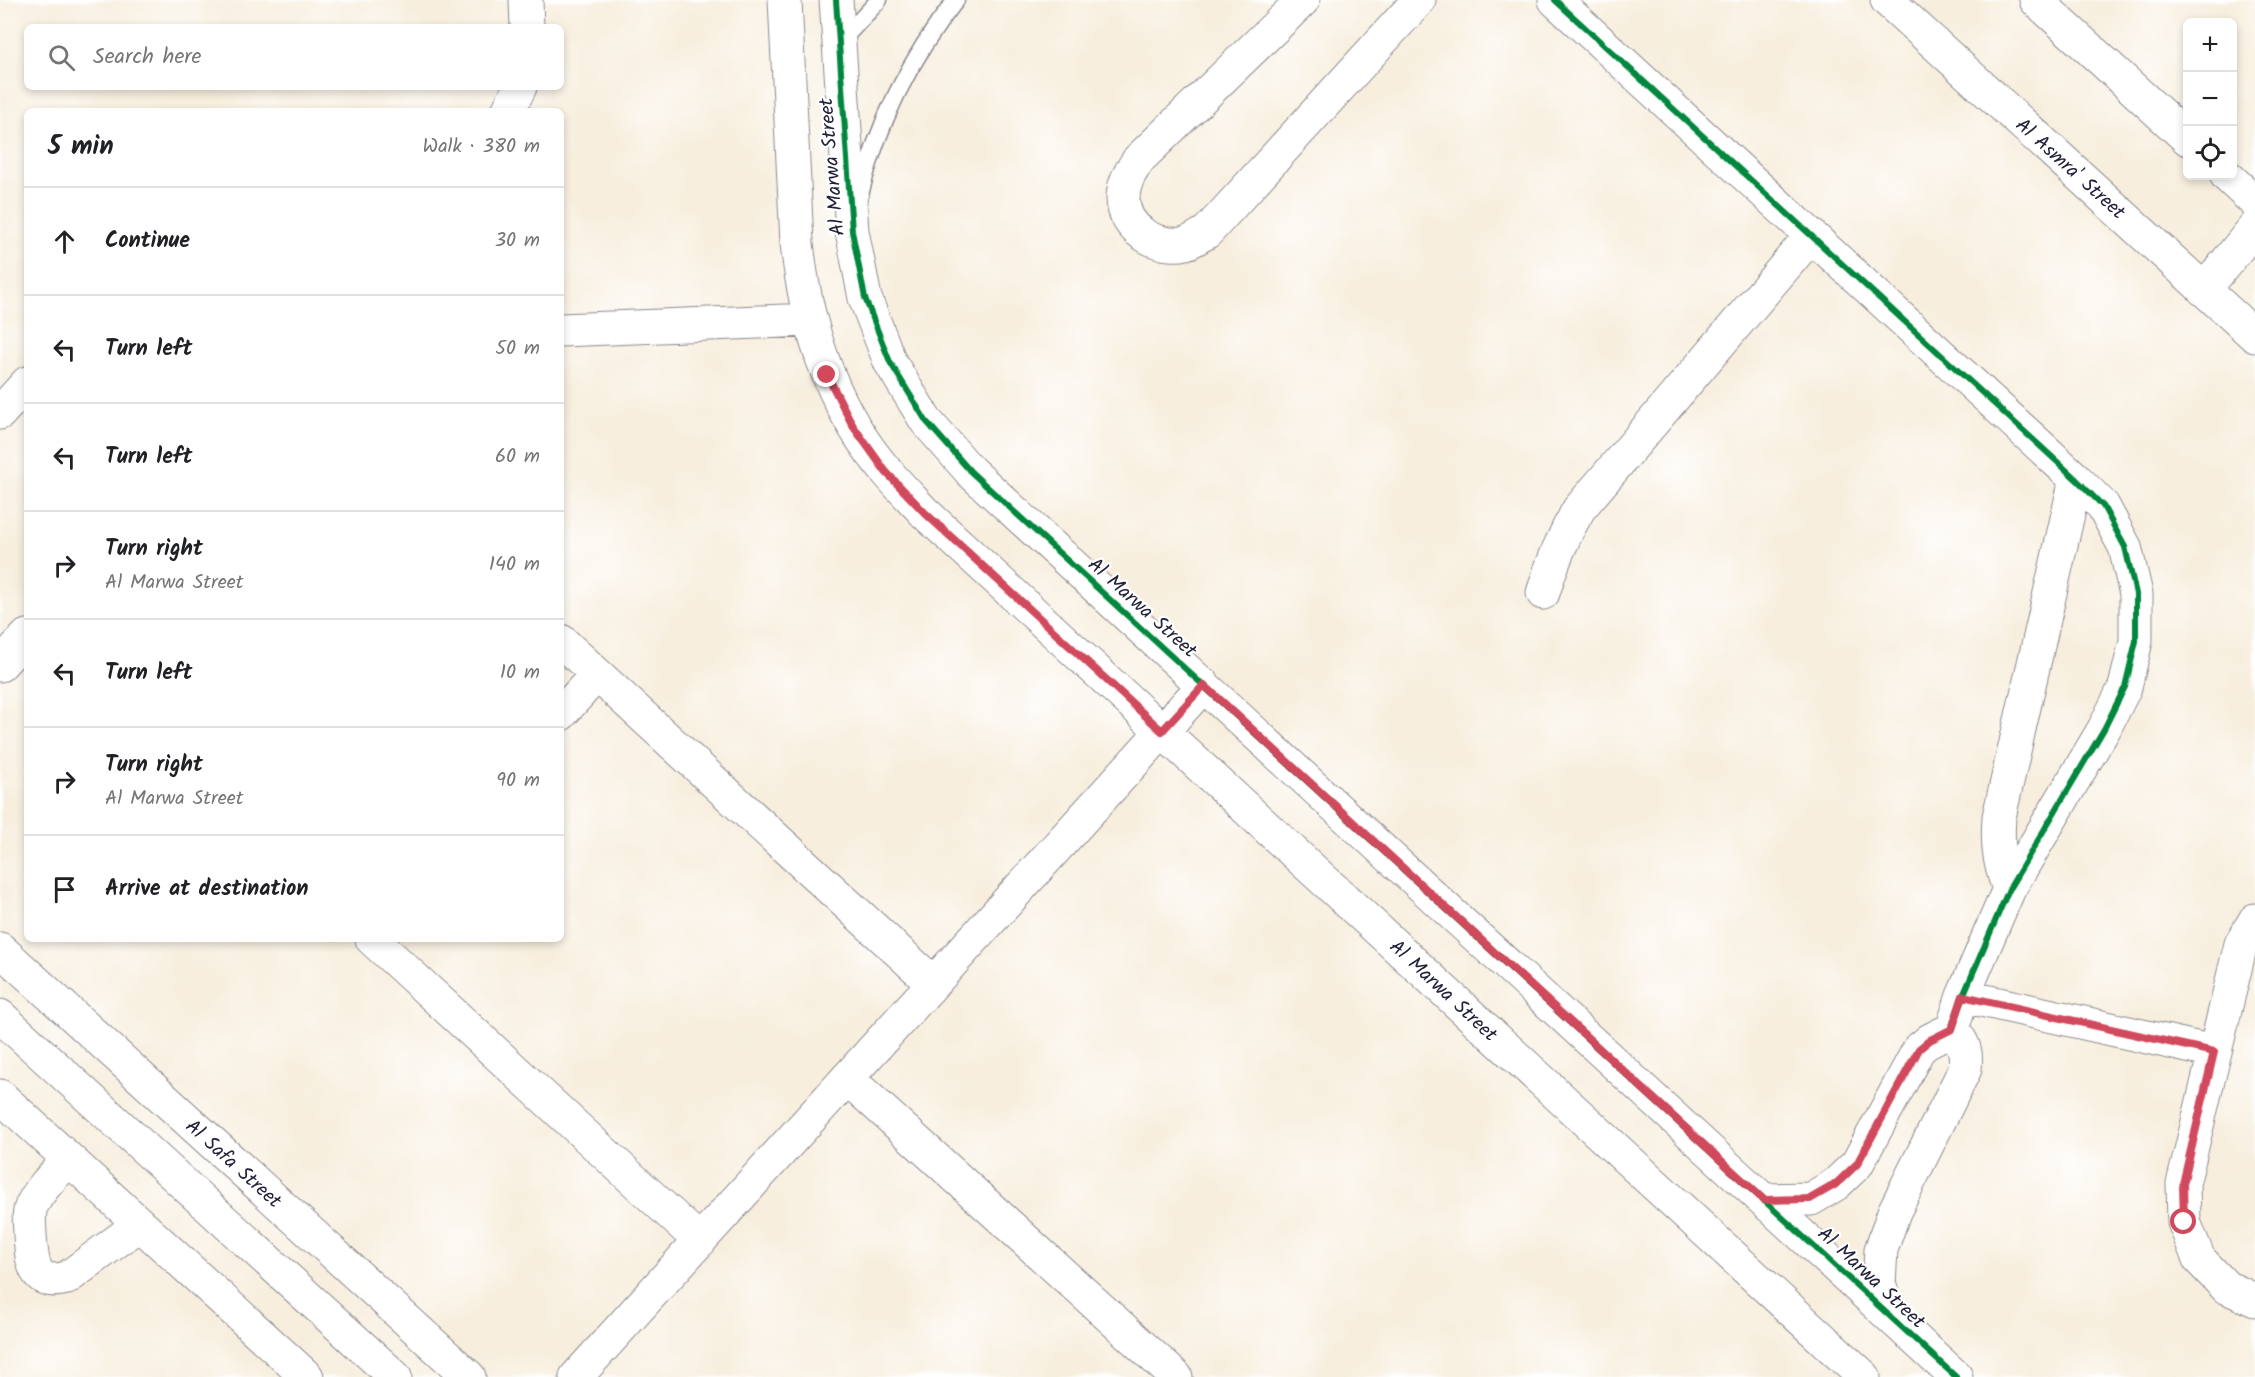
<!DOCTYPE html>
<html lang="en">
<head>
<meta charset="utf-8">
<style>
	:root { --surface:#fff; --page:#f6f6f6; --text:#202124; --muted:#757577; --line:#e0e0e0 }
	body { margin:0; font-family:Kalam,sans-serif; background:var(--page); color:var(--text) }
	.controls { position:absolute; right:18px; top:18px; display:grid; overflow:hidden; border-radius:9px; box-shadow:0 3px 9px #0003 }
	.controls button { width:54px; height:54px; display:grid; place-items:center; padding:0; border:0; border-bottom:2px solid var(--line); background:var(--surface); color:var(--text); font:30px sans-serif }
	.stop { position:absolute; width:18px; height:18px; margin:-14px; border:4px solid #d1495b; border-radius:50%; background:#fff }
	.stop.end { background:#d1495b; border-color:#fff; box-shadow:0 2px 6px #0008 }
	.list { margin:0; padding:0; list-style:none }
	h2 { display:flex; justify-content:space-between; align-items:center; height:78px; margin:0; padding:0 24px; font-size:26px }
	h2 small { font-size:20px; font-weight:400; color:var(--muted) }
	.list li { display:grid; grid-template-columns:39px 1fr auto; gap:18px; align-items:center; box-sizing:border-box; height:108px; padding:0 24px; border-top:2px solid var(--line) }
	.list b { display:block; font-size:22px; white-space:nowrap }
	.list p { margin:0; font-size:20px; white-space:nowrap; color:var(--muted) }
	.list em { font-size:20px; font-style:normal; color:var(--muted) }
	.icon { flex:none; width:33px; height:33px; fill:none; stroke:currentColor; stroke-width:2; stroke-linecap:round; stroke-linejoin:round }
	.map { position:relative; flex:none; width:2255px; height:1377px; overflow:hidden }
	.search { position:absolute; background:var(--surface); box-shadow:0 3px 9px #0003; left:24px; top:24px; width:540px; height:66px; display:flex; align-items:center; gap:15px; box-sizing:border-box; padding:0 21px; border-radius:9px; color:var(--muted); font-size:22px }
	.panel { position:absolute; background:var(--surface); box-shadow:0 3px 9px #0003; left:24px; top:108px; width:540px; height:834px; border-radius:9px }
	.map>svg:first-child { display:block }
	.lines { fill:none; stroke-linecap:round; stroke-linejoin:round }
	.lane-casing { stroke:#8c888c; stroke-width:19 }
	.street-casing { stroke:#8c888c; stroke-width:35 }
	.lane { stroke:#fff; stroke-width:16 }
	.street { stroke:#fff; stroke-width:33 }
	.cycleway-casing { stroke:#fff; stroke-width:10 }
	.cycleway { stroke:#00873e; stroke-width:6 }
	.route { stroke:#d1495b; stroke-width:8 }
	.labels { text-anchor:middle; stroke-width:4.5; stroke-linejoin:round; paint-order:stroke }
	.street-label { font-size:20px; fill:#22223b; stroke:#fff }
</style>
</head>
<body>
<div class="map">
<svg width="2255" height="1377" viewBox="0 0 2255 1377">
	<rect width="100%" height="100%" fill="#fff"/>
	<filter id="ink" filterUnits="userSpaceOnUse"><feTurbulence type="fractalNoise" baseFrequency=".0167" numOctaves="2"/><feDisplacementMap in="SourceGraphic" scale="12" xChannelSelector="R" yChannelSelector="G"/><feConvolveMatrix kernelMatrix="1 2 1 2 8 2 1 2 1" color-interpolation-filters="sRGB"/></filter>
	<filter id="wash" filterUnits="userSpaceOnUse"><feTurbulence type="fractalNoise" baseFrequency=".008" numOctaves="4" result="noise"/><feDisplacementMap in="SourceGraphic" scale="24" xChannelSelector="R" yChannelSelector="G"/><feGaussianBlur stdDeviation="1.35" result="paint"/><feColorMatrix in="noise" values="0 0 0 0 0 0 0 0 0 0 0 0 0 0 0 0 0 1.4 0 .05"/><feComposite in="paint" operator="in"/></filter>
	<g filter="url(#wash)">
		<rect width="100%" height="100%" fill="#f7eedd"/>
	</g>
	<g filter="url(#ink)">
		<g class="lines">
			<g class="lane-casing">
				<path id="lane" d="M839,43L879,0
					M859,198C877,126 910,58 956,0"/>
			</g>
			<g class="street-casing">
				<path id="street" d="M526,0L527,27
					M785,0L797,243C806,327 831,408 888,473C900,487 913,500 925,513L1864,1377
					M836,0L852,231L865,298L890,362L926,421L971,472L1956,1377
					M1303,0L1139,159C1131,171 1124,181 1123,197C1122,229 1158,250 1186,243C1193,241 1201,235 1207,232L1419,0
					M1555,0L2076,479L2103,506L2125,547L2136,594V641L2125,687L2104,729L2009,889L1963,996L1952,1029
					M1887,0L2255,336
					M2036,0L2188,139
					M508,111L520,87
					M2227,176L2255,202
					M2204,290L2255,227
					M561,330L809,320
					M0,413L27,383
					M1543,593C1552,562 1563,536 1579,509L1811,236
					M561,641L933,983
					M0,665L27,636
					M561,714L597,674
					M2009,889C1999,862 1997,845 1999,817L2076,479
					M2255,920L2241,944L2183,1184L2184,1222L2199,1259L2226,1287L2255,1300
					M372,939L700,1241
					M0,949L469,1377
					M1963,996L2214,1052
					M0,1016L395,1377
					M847,1078L1176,1377
					M0,1096L307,1377
					M69,1159C57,1172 41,1187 33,1203C27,1213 30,1224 30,1235C32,1261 32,1287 67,1278L140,1224
					M1764,1200L1811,1199L1836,1184L1857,1164L1919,1049L1930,1040L1952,1029
					M1889,1314L1879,1284L1881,1250L1894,1212L1965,1069C1967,1051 1964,1043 1952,1029
					M576,1377L1204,685"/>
			</g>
			<use href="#lane" class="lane"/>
			<use href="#street" class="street"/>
			<g class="cycleway-casing">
				<path id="cycleway" d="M836,0L852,231L865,298L890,362L926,421L971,472L1956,1377
					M1555,0L2076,479L2103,506L2125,547L2136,594V641L2125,687L2104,729L2009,889L1963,996L1952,1029"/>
			</g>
			<use href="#cycleway" class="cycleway"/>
		</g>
	</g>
	<g class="lines" filter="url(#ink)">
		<path class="route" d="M827,375L853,426L886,472L925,513L1162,731L1204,685L1764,1200L1810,1199L1836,1184L1857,1164L1919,1049L1930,1040L1952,1029L1963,996L2214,1052L2183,1184L2184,1222"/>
	</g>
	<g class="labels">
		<g class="street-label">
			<text transform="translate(831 167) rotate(-95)" y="7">Al Marwa Street</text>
			<text transform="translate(2071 168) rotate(42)" y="7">Al Asmra' Street</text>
			<text transform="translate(1143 607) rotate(42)" y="7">Al Marwa Street</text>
			<text transform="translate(1444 990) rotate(43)" y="7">Al Marwa Street</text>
			<text transform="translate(234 1163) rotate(42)" y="7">Al Safa Street</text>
			<text transform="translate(1872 1277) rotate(43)" y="7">Al Marwa Street</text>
		</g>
	</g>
</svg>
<div class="controls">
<button>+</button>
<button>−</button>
<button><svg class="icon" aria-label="locate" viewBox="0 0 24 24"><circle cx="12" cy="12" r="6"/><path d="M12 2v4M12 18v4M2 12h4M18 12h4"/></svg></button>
</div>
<div class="stop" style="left:2184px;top:1222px"></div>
<div class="stop end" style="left:827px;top:375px"></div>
<div class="search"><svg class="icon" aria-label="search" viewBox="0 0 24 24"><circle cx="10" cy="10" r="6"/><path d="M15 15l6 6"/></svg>Search here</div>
<section class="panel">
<h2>5 min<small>Walk · 380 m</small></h2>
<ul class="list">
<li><svg class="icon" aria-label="ahead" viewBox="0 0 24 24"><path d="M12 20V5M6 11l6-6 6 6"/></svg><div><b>Continue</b></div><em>30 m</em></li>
<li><svg class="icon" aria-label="left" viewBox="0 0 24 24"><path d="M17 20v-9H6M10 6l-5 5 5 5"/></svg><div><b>Turn left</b></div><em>50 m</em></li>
<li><svg class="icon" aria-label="left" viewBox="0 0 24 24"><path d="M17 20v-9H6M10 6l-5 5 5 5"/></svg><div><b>Turn left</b></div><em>60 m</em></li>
<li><svg class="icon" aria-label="right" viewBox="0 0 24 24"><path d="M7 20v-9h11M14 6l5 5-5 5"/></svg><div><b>Turn right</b><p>Al Marwa Street</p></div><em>140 m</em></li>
<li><svg class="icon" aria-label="left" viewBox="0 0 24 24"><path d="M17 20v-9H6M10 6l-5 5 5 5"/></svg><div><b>Turn left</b></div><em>10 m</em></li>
<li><svg class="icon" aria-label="right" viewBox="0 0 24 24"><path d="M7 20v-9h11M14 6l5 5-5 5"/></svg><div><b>Turn right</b><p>Al Marwa Street</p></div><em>90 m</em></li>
<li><svg class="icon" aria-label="arrive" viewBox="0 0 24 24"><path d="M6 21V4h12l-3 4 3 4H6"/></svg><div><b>Arrive at destination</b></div></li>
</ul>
</section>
</div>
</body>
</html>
